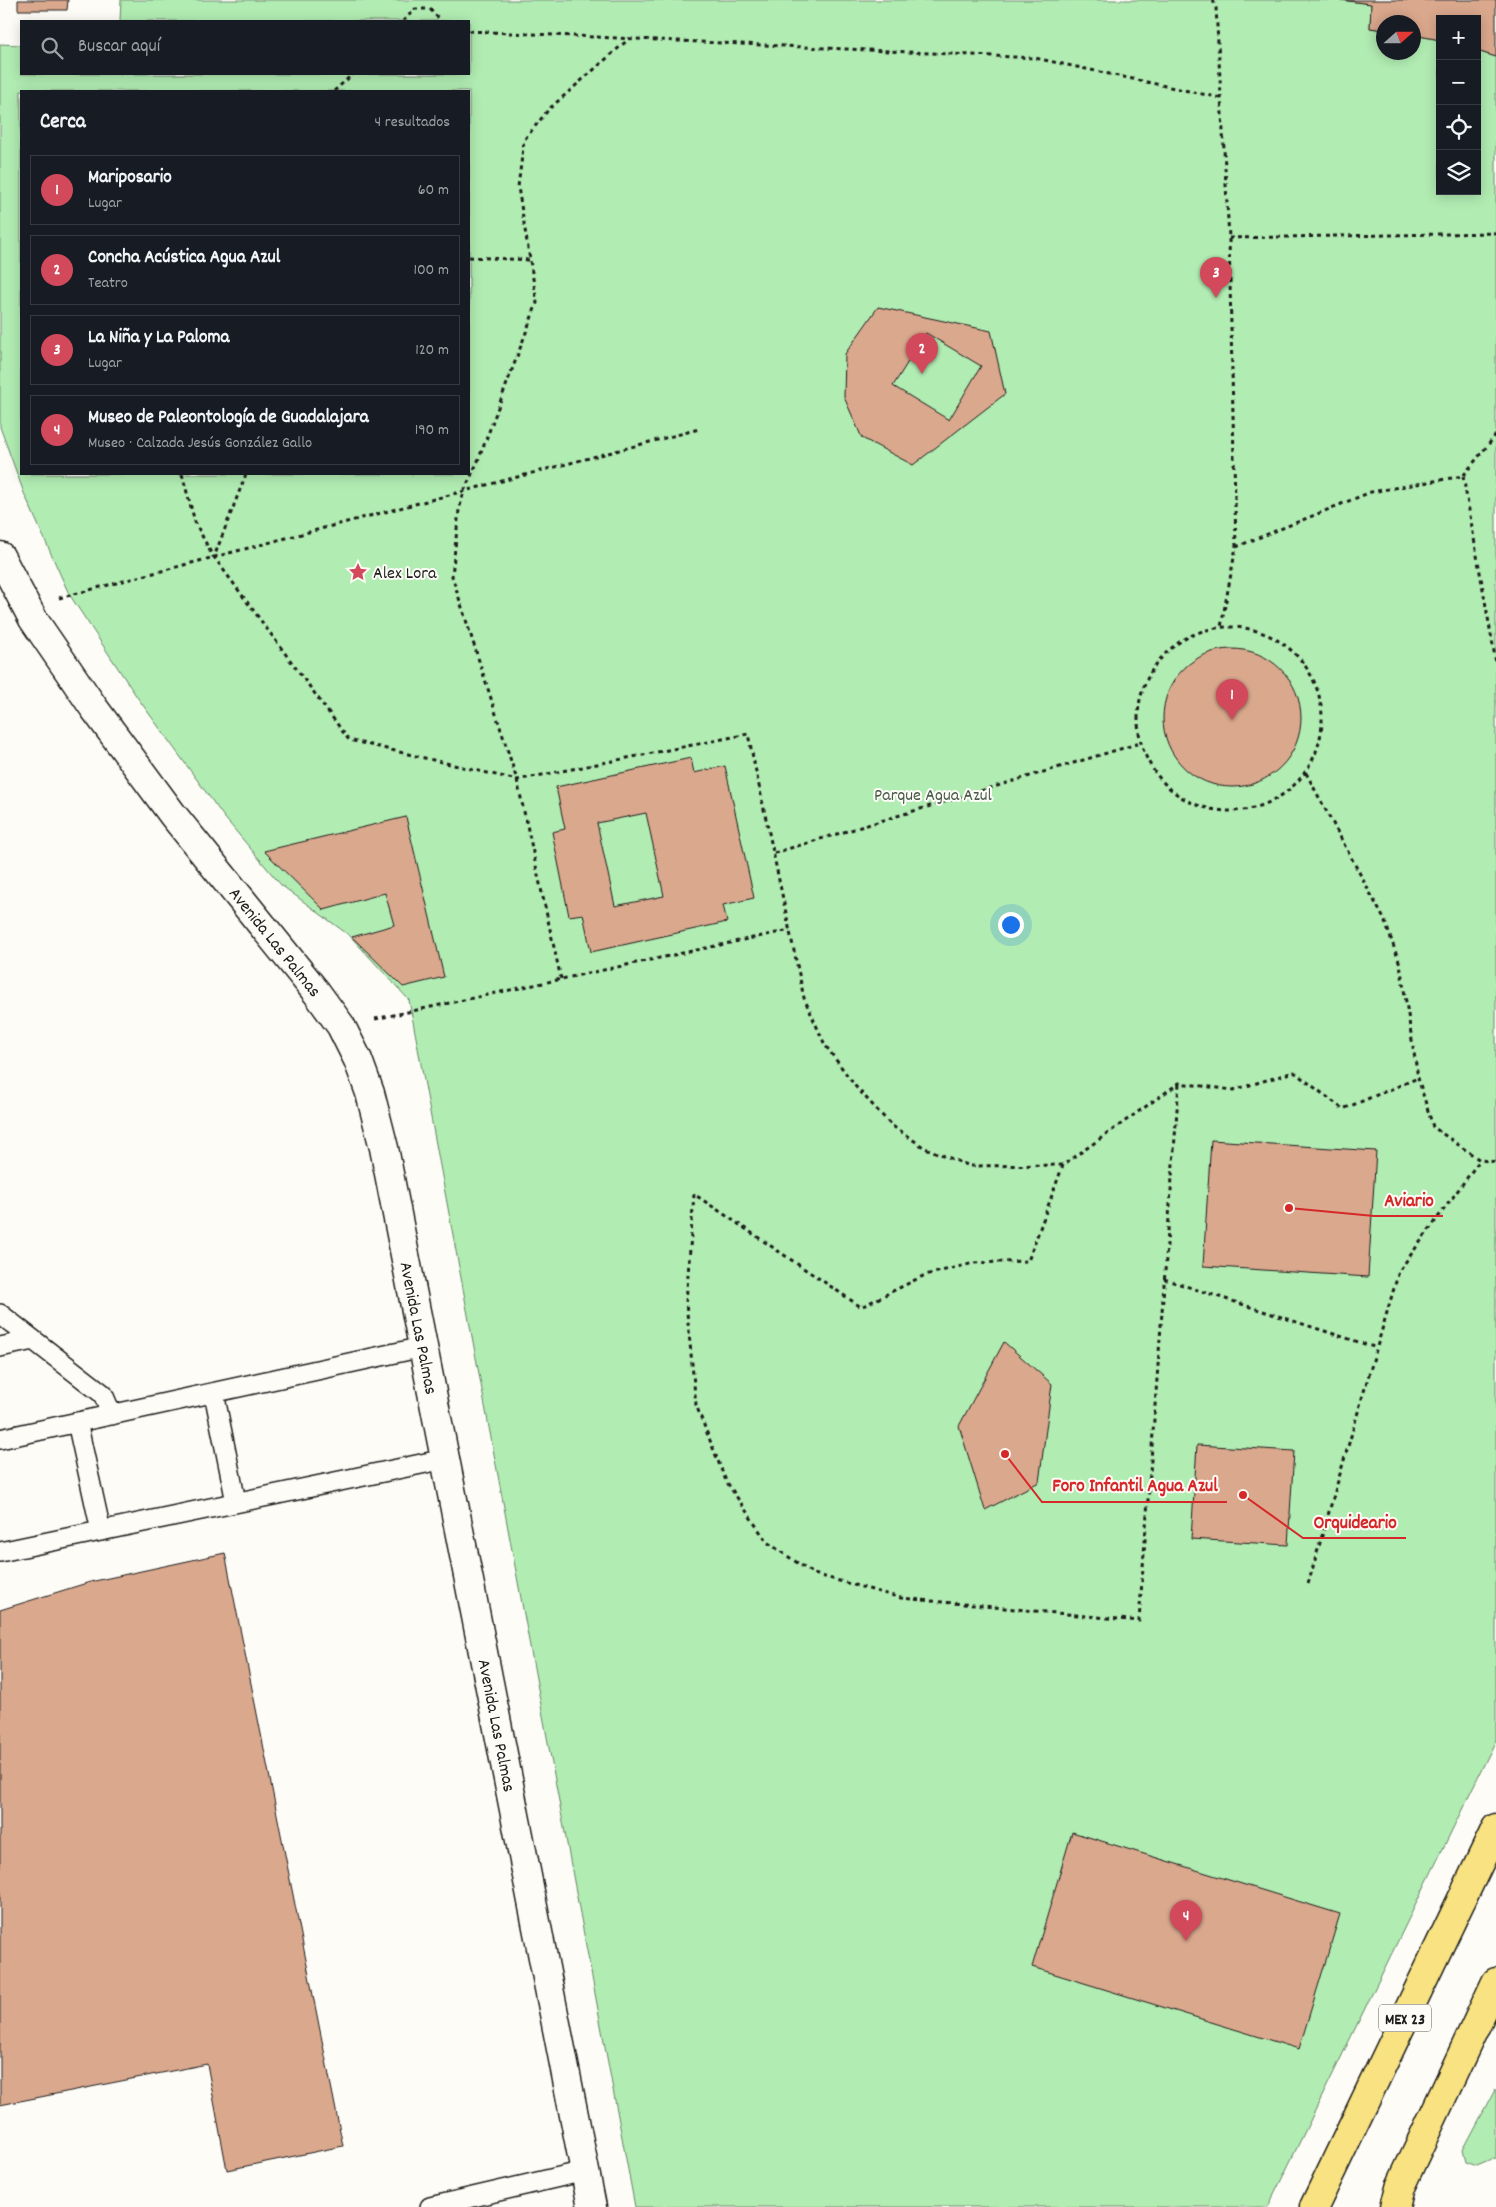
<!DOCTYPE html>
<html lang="es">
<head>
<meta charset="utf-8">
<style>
	:root { --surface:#171b24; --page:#20242c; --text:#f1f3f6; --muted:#9ea1a6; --line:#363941; --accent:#d1495b }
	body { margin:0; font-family:Dekko,sans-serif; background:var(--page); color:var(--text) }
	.controls { position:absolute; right:15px; top:15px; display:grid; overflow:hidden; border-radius:0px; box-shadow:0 2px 12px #0003 }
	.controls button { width:45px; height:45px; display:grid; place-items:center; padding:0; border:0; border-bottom:1px solid var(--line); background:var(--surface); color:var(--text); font:25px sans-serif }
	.compass { position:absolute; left:1376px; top:15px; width:45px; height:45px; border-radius:50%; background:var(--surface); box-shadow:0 2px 12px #0003; rotate:69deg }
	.you { position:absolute; left:1010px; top:924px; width:18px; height:18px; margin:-12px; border:4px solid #fff; border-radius:50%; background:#1a73e8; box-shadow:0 0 0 8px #1a73e833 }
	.badge { display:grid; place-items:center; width:32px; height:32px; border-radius:50%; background:var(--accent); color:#fff; font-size:16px; font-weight:700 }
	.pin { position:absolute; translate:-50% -41px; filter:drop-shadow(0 1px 2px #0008) }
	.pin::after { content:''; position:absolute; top:26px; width:18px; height:15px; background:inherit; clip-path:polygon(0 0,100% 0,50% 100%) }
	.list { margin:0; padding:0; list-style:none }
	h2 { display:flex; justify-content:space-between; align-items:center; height:65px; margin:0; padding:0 20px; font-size:21px }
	h2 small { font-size:16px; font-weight:400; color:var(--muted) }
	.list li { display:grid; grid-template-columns:32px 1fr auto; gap:15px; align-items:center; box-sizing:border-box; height:70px; margin:0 10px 10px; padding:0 10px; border:1px solid var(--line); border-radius:0px }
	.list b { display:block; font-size:19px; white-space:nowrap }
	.list p { margin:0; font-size:16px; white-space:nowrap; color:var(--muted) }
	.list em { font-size:16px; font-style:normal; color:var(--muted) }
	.icon { flex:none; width:28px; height:28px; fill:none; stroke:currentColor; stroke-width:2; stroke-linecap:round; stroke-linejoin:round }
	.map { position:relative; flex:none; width:1496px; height:2207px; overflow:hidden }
	.search { position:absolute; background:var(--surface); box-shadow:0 2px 12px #0003; left:20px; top:20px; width:450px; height:55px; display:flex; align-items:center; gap:12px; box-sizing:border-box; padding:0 18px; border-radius:0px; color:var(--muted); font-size:19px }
	.panel { position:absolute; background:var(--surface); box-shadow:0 2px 12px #0003; left:20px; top:90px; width:450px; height:385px; border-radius:0px }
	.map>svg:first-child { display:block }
	.green { fill:#b1ecb2; stroke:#668467; fill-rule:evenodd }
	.building { fill:#daa88d; stroke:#1c1c1c; fill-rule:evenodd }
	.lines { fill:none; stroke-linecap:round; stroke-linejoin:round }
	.service-casing { stroke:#1c1c1c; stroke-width:22 }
	.minor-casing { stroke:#1c1c1c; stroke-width:31 }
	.primary-casing { stroke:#1c1c1c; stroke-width:31 }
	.path { stroke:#1c1c1c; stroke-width:3; stroke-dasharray:4 4; stroke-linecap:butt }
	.service { stroke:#fdfcf7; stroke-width:19 }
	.minor { stroke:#fdfcf7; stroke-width:28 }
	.primary { stroke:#f8e281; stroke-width:28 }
	.labels { text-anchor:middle; stroke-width:4; stroke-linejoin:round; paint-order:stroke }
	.shield { fill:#fdfcf7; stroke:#605f5e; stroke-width:1 }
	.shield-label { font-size:16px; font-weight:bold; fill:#1c1c1c }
	.poi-label { font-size:18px; fill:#1c1c1c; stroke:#fdfcf7; text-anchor:start }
	.park-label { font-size:18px; fill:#495a49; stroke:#fdfcf7 }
	.street-label { font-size:18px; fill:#1c1c1c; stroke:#fdfcf7 }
	.leader { fill:none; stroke:#d62828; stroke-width:2 }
	.callout-dot { fill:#d62828; stroke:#fdfcf7; stroke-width:2 }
	.callout-label { font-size:19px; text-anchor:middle; font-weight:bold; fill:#d62828; stroke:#fdfcf7; stroke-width:4; stroke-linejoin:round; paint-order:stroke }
</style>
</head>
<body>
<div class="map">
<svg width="1496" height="2207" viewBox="0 0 1496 2207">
	<rect width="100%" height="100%" fill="#fdfcf7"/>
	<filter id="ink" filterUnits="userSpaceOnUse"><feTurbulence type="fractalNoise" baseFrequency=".02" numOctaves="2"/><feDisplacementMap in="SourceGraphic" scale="10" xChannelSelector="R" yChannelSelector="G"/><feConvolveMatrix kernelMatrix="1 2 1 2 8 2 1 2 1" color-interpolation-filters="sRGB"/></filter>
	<g filter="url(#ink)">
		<path class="green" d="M121,0H1341L1371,4L1370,28L1383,30L1384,52H1414V35L1440,40V191H1477V51L1496,57V1740L1268,2207H635L409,1000L350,936L281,885L224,817L137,697L69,594L24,493L0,427V44L21,45V74H469V21H120ZM21,91H469V474H21Z
			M1496,2088V2158L1477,2166L1466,2162L1463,2150Z"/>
		<path class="building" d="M18,0H68L67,10H18Z
			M1341,0H1496V57L1477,51V19H1440V40L1414,35V22H1384V30L1370,28L1371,4Z
			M878,307L991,331L1005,394L913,465L862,438L844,397L845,354Z
			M926,333L981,366L949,420L893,386Z
			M1163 718a69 69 0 1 1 138 0a69 69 0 1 1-138 0Z
			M691,758L694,773L725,766L754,898L723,905L727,922L591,952L583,914L569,916L552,832L565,829L556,787ZM646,813L664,896L615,906L597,823Z
			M406,817L444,977L403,987L352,937L394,925L385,893L324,910L264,851Z
			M1211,1140L1376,1151L1368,1277L1203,1266Z
			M1004,1342L1052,1384L1039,1482L985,1510L959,1426Z
			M1197,1445L1294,1451L1288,1545L1191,1539Z
			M225,1553L343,2146L227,2170L207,2064L0,2105V1610L90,1582Z
			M1072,1832L1340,1914L1299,2049L1032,1967Z"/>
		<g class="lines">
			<g class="service-casing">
				<path id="service" d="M0,1314L103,1394L112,1415
					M0,1347L33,1340
					M214,1393L236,1502
					M77,1422L101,1531
					M0,1439L423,1347
					M0,1552L445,1459
					M430,2207L585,2171"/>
			</g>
			<g class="minor-casing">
				<g id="minor">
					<path id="s1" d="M0,556L33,619L94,708L173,815L317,993L341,1026L358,1060L370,1093L384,1148L592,2207"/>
				</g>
			</g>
			<g class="primary-casing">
				<path id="primary" d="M1314,2207L1496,1828
					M1395,2207L1400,2187L1496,1982"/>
			</g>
			<path class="path" d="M1213,0L1216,8L1229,238L1236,547L1221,627
				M403,21L415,9H430L441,21
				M469,31L1035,58L1221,98
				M334,91L353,74
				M1229,238L1496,233
				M469,257L530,260
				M182,474L195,522L213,557
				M246,474L214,557L349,740L517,780L748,734L804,998L825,1045L856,1087L891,1125L925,1148L970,1166L1063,1165L1179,1083L1233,1090L1294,1072L1343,1109L1418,1078
				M1463,476L1496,663
				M1236,547L1371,492L1463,476L1496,435
				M59,598L699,429
				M1138 719a92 92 0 1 1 184 0a92 92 0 1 1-184 0Z
				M1306,773L1384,919L1400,964L1418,1078L1433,1127L1480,1160L1496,1162
				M774,853L1140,743
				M561,979L517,780L452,576L459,510L464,491L478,461L537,303L518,187L524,140L549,109L630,38
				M375,1019L790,930
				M1063,1165L1028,1261L974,1263L925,1275L861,1307L694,1194L686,1302L696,1405L726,1481L767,1542L814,1574L901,1598L1139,1621L1179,1083
				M1164,1279L1377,1348
				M1308,1584L1399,1271L1480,1160"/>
			<use href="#service" class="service"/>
			<use href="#minor" class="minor"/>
			<use href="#primary" class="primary"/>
		</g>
	</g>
	<defs>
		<g id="sight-bare" transform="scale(1.5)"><path d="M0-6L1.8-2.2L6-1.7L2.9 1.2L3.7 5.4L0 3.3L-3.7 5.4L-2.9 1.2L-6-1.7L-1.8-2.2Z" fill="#d1495b" stroke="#fdfcf7" stroke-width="2.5" paint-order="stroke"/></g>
	</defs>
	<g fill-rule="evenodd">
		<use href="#sight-bare" x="358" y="572"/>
	</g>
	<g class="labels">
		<rect class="shield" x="1379" y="2004.5" width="52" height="27" rx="4"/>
		<g class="shield-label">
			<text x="1405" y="2024">MEX 23</text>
		</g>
		<g class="poi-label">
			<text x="373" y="578">Alex Lora</text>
		</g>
		<g class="park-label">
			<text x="933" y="800">Parque Agua Azul</text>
		</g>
		<g class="street-label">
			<text dy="6" stroke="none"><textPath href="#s1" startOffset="475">Avenida Las Palmas</textPath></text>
			<text dy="6" stroke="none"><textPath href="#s1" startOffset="895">Avenida Las Palmas</textPath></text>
			<text dy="6" stroke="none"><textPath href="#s1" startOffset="1300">Avenida Las Palmas</textPath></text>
		</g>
	</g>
	<path class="leader" d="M1289 1208L1374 1216H1443M1005 1454L1042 1502H1227M1243 1495L1303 1538H1406"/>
	<g class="callout-dot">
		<circle cx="1289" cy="1208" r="5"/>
		<circle cx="1005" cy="1454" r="5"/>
		<circle cx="1243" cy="1495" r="5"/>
	</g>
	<g class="callout-label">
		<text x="1409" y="1206">Aviario</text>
		<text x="1135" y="1491">Foro Infantil Agua Azul</text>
		<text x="1355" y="1528">Orquideario</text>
	</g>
</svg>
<div class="controls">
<button>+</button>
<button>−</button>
<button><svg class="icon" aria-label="locate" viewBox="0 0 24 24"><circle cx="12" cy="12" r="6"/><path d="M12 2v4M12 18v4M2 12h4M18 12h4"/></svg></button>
<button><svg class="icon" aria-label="layers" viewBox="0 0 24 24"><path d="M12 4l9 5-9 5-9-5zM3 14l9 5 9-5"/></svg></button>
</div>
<svg class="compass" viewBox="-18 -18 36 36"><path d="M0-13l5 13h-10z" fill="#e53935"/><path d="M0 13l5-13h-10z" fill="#9ea1a6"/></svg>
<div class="you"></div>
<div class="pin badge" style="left:1232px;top:720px">1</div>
<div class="pin badge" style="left:922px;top:374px">2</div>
<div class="pin badge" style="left:1216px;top:298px">3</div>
<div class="pin badge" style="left:1186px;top:1941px">4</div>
<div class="search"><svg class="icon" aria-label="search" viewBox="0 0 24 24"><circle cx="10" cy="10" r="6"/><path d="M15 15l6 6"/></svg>Buscar aquí</div>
<section class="panel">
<h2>Cerca<small>4 resultados</small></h2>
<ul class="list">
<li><span class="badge">1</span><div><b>Mariposario</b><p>Lugar</p></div><em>60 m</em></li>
<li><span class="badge">2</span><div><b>Concha Acústica Agua Azul</b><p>Teatro</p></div><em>100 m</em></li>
<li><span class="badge">3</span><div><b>La Niña y La Paloma</b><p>Lugar</p></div><em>120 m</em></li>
<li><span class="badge">4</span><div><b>Museo de Paleontología de Guadalajara</b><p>Museo · Calzada Jesús González Gallo</p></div><em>190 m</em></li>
</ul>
</section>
</div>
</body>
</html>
